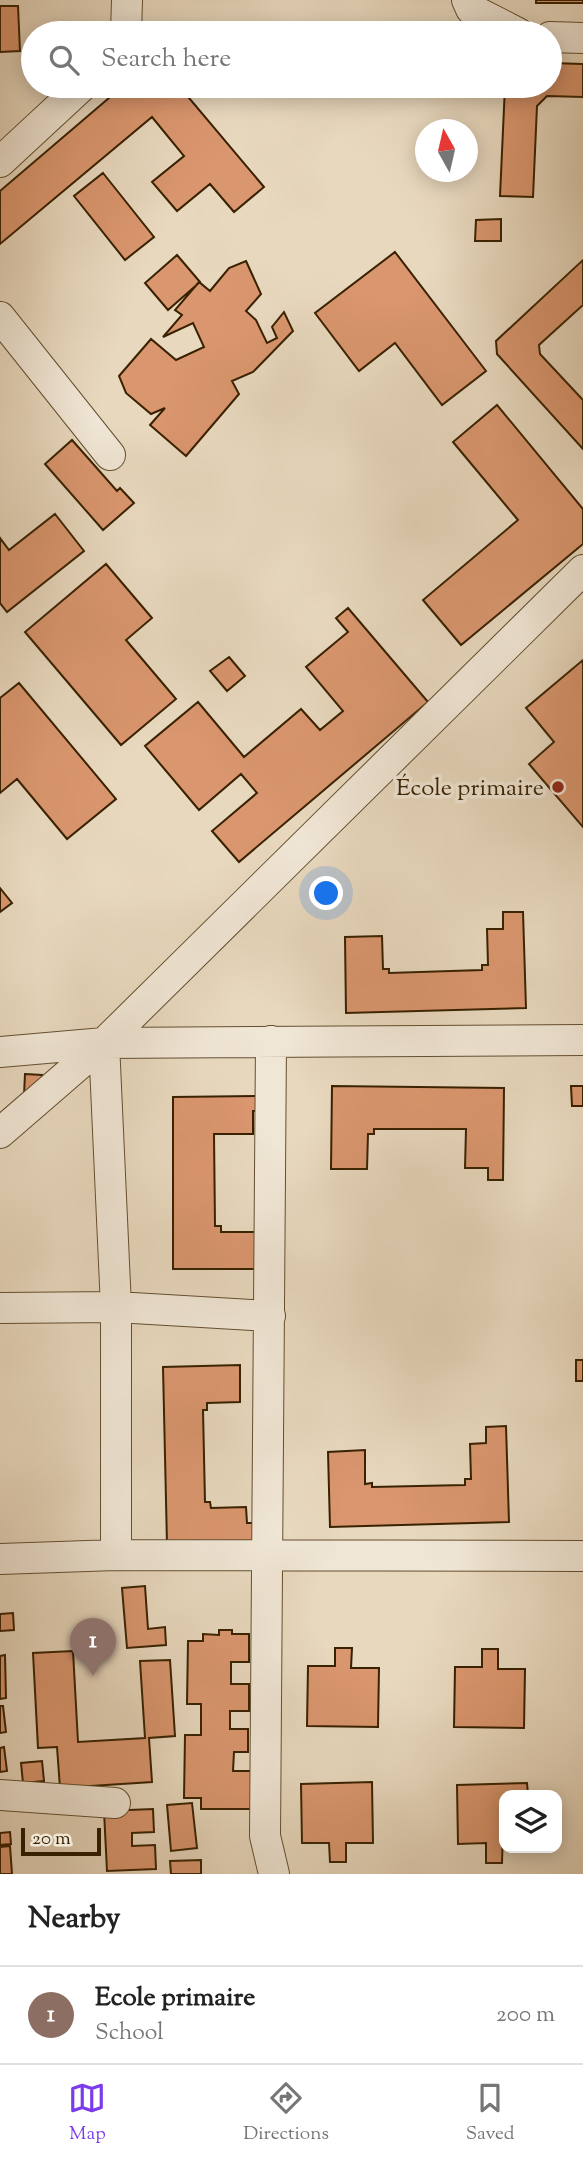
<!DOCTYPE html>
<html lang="en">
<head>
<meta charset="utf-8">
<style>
	:root { --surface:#fff; --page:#f6f6f6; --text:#222; --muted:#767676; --line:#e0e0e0; --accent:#7c3aed }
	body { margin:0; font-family:"Sorts Mill Goudy",serif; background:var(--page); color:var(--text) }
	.controls { position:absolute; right:21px; bottom:21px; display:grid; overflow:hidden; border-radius:14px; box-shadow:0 4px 18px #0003 }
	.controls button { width:63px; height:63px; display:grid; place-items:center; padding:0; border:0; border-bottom:2px solid var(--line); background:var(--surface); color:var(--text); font:35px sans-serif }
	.compass { position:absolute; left:415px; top:119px; width:63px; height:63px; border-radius:50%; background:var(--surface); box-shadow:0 4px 18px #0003; rotate:352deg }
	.scale { position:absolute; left:21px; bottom:18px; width:80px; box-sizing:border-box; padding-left:7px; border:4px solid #382101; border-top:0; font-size:19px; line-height:24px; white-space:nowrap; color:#382101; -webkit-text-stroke:5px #f0e6d5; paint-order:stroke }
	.you { position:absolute; left:327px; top:894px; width:24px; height:24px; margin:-18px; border:5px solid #fff; border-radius:50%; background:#1a73e8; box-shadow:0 0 0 10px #1a73e833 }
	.badge { display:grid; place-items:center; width:46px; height:46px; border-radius:50%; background:var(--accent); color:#fff; font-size:23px; font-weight:700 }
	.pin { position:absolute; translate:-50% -58px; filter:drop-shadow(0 2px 4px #0008) }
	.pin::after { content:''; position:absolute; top:37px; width:24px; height:21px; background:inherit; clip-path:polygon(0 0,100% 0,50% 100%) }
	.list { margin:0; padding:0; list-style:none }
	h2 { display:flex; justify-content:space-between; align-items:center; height:91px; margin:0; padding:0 28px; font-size:30px }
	h2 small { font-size:23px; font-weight:400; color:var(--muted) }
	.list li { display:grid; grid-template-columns:46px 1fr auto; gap:21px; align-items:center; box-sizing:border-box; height:98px; padding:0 28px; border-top:2px solid var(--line) }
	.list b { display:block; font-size:26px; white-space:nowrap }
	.list p { margin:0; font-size:23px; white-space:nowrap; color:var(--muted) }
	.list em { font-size:23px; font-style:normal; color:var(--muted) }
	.icon { flex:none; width:38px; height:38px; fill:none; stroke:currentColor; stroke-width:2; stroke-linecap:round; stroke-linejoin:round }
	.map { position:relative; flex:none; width:583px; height:1874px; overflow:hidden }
	.search { position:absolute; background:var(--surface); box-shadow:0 4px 18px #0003; left:21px; right:21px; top:21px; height:77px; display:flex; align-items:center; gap:18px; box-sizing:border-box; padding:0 24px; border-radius:38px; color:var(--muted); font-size:26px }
	.sheet { height:189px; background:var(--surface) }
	nav { display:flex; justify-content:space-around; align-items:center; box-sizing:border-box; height:98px; border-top:2px solid var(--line); background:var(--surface); font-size:19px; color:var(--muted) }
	nav a { display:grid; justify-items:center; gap:4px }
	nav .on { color:var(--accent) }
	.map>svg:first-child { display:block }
	.building { fill:#da966e; stroke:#382101; stroke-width:2 }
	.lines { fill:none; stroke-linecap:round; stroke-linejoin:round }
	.street-casing { stroke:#644f30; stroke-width:32 }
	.street { stroke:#f0e6d5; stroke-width:30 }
	.poi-dot { fill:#8f2418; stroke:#f0e6d5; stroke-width:2.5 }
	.labels { text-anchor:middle; stroke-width:7; stroke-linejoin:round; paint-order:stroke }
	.poi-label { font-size:24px; fill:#382101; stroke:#f0e6d5; text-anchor:end }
</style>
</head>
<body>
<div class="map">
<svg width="583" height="1874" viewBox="0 0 583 1874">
	<rect width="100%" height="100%" fill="#e8d8be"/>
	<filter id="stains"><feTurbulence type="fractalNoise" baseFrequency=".00286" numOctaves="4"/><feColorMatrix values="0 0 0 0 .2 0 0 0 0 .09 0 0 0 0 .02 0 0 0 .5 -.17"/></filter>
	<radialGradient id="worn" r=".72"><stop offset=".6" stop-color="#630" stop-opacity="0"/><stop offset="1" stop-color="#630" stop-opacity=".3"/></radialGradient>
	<path class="building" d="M536,0H583V3H536Z
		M0,6H18L20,51L0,52Z
		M550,63L583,64V97L547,96L537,106L533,197L500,196L505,86H550Z
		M123,86H179L264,187L234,212L210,184L177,211L152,182L184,156L152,117L0,244V191Z
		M103,173L154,237L125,260L74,196Z
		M501,219V241H475L476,220Z
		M395,252L486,371L442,405L395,343L359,371L315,313Z
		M177,255L200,282L168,310L145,283Z
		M583,260V305L539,345L540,354L583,400V449L497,354L496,341Z
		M246,261L261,294L246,311L256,320L267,343L277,338L272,327L284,312L293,331L253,372L232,381L239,394L186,456L150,425L165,408L151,414L126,393L119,376L151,339L176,360L204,347L193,323L163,337L182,315L175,310L199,282L210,291L229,268Z
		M497,405L583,509V544L461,645L423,600L518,520L453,442Z
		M72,440L117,491L120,488L134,503L103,530L45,464Z
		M55,514L84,551L7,612L0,603V538L9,550Z
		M106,564L152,618L126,640L176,699L121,745L25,632Z
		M348,608L428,702L239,862L212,831L257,793L241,774L199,810L145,746L198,702L244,757L301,709L320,730L343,711L306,667L348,632L336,618Z
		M229,657L245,676L227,691L210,671Z
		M583,660V827L529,764L554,742L526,708Z
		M19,683L116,799L67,839L17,779L0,793V698Z
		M0,888L12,903L0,912Z
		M503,912H523L526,1008L346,1013L345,937L382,936L383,969H389V973L482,970V965H488L487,929H503Z
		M25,1074L42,1075L41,1096L24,1095Z
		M332,1086L504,1088L503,1180H488V1168H465L466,1129H374V1134H368L367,1169H331Z
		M571,1086H583V1106H572Z
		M265,1096V1111H253V1134H214L215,1226H221V1232H256V1269H173V1097Z
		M576,1360H583V1381H576Z
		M240,1365V1402L207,1403V1410H203L205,1502H210L211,1508L246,1507L247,1523H263L264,1543L167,1545L163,1367Z
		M506,1426L509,1522L330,1527L328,1452L365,1450V1484L372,1483V1487L465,1485V1479H471L470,1444L486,1443V1427Z
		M145,1586L148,1629L165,1627L166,1645L127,1648L122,1588Z
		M13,1613L14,1630L0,1631V1614Z
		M219,1630H232V1634H249V1662H231V1684H249V1711H230V1729H248V1752H234L233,1771H253V1809H201V1798H184L185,1735H201V1704H187L188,1641H203V1634L219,1635Z
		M335,1648H352L351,1668H379L378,1727L307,1726L308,1666H335Z
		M482,1649H498V1669H525L524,1728L454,1727L455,1667H482Z
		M73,1651L78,1742L145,1738L140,1661L170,1660L175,1736L149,1738L152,1782L60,1788L57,1747L38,1748L33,1653Z
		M5,1655L6,1698L0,1699V1656Z
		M0,1706H3L6,1732L0,1733Z
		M4,1747L7,1771L0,1772V1748Z
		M42,1761L44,1781L23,1783L21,1763Z
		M372,1782L373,1843H346V1862H330L329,1843H302L301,1784Z
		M527,1783L528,1795H504L502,1863H486V1843L458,1844L457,1785Z
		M192,1803L197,1848L171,1851L167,1805Z
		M153,1809L154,1832L132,1833V1846L155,1845L156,1869L107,1871L104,1811Z
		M10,1832L11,1844L0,1845V1833Z
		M10,1846L12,1874H0V1847Z
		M201,1860V1874H171L170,1861Z"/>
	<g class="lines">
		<g class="street-casing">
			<path id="street" d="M467,0L471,9L518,33
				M126,33L127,0
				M550,37L583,38
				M0,162L82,86
				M0,317L110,455
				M271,1041L265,1836L274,1874
				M104,1043L116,1307V1555
				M0,1052L104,1043L583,1040
				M0,1133L104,1043L583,570
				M0,1308L116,1307L270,1316
				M0,1559L116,1555L583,1556
				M0,1795L115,1803"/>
		</g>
		<use href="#street" class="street"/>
	</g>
	<circle class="poi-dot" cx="558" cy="787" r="7"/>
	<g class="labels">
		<g class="poi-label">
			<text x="544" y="795">École primaire</text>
		</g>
	</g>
	<rect width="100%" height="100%" filter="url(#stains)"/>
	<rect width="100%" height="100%" fill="url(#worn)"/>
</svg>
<div class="controls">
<button><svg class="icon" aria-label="layers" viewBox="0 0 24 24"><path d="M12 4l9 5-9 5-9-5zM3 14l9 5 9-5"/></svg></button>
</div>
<svg class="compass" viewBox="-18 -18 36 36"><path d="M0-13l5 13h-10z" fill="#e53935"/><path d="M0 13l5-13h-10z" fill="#767676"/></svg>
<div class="scale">20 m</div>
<div class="you"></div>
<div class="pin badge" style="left:93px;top:1676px;background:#8d6e63">1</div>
<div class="search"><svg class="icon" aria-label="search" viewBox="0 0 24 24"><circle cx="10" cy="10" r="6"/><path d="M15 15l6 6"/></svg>Search here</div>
</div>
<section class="sheet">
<h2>Nearby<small></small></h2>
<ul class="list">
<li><span class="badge" style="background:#8d6e63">1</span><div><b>Ecole primaire</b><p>School</p></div><em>200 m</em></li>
</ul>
</section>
<nav>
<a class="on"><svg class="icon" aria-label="map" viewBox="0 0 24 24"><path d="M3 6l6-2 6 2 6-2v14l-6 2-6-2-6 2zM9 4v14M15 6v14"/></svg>Map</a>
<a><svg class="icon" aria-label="directions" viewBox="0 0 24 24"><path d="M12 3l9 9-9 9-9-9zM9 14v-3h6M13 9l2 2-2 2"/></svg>Directions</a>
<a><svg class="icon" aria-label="saved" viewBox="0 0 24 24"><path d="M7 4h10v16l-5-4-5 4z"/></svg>Saved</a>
</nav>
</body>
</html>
